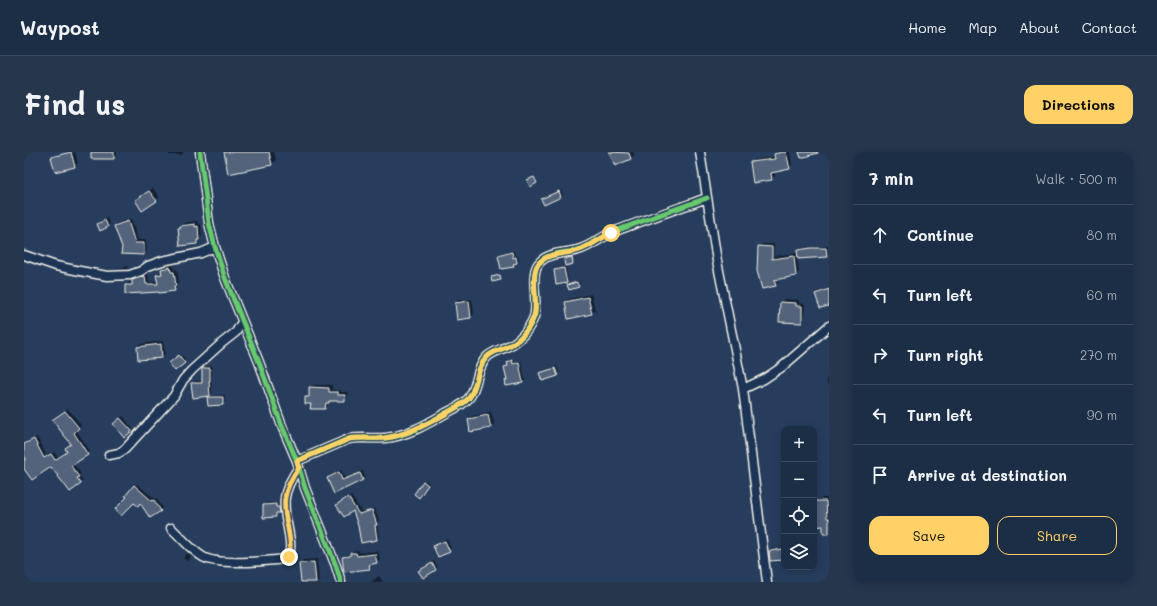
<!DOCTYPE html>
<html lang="en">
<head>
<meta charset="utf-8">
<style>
	:root { --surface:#1c2e46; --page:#25364d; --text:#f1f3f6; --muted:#a0a8b3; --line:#3a4a5f; --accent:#ffd166 }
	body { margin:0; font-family:Mali,sans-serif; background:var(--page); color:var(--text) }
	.controls { position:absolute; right:12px; bottom:12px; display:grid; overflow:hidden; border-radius:8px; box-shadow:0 2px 10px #0003 }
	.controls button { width:36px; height:36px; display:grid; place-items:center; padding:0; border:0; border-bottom:1px solid var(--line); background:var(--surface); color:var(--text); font:20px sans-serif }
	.stop { position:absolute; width:12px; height:12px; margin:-9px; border:3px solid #ffd166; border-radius:50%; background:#fff }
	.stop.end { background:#ffd166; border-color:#fff; box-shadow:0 1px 4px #0008 }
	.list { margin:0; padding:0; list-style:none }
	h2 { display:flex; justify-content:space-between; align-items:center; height:52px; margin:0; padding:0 16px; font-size:17px }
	h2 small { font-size:13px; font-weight:400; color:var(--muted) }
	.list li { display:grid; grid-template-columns:26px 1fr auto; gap:12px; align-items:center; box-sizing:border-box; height:60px; padding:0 16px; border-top:1px solid var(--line) }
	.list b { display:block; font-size:15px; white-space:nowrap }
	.list em { font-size:13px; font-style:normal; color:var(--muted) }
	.actions { display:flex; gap:8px; padding:12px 16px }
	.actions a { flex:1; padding:9px 0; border:1px solid var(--accent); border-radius:12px; text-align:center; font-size:14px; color:var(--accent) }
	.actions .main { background:var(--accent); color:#111 }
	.icon { flex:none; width:22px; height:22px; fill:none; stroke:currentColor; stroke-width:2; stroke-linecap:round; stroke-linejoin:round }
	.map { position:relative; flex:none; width:805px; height:430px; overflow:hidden; border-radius:12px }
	header { display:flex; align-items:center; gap:24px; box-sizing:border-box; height:56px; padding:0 20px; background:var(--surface); border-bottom:1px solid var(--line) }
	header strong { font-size:19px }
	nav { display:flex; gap:22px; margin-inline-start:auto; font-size:14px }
	.intro { display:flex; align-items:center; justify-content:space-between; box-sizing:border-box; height:96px; padding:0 24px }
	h1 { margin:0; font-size:28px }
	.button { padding:10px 18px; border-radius:12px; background:var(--accent); color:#111; font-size:14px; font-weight:700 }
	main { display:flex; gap:24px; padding:0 24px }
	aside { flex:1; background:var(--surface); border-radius:12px; box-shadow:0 2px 10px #0003 }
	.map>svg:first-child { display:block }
	.shadow { fill:#0007 }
	.building { fill:#52647b; stroke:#f4f1e8 }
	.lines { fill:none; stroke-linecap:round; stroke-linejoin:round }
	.minor-casing { stroke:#f4f1e8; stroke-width:11 }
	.minor { stroke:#1d3557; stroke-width:8 }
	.cycleway-casing { stroke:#1d3557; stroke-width:8 }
	.cycleway { stroke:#67ca6e; stroke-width:5 }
	.route { stroke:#ffd166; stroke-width:5 }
</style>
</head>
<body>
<header>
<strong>Waypost</strong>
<nav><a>Home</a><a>Map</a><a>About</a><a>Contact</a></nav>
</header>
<div class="intro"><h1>Find us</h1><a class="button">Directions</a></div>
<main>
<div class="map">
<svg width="805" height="430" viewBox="0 0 805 430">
	<rect width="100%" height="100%" fill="#263d5d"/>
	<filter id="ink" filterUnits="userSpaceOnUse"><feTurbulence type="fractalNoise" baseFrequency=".025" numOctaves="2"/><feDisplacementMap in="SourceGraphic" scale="8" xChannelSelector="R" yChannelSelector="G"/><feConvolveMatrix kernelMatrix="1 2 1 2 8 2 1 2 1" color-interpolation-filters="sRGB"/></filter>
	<g filter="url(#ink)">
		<path class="shadow" d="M51,0L54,11L50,14L28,6L30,3V5Z
			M68,0H93V3L90,6Z
			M145,0H160L157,3H145Z
			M201,0H250L252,8L247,12Z
			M586,0H609L610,3L607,6L591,12Z
			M753,0H766L768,13L765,16L750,19L751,24L748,27L730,30L727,11L730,8L751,5V2Z
			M129,36L135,45L132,48L115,46Z
			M537,38L539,43L537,45L518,47L520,45Z
			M83,66L86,72L77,78L74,72Z
			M107,67L114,88H122L123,98L120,102L99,95L91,74L94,71Z
			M173,69L174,72H177L178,84L173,91L155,77L160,71Z
			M738,92H750V104L774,101V98L776,96L804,94V102L803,104L773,106L775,120L772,124L754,126V130L751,133L735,95Z
			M490,99L491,105L494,104L495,108L491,111L489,114L475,104L477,102Z
			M149,113L150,118L153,117L155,130L153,132V135L150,138L102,134L105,130H109V129L112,125L121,122H124L125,130L134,129L133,124L138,120V117L141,114Z
			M104,114L103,117H92H93Z
			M542,115L544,128L542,130L531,118L533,116Z
			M555,129L556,132L555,134L544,133L546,132Z
			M805,136V152L792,142L795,139Z
			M567,142L571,158L567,161L542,150L545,147Z
			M448,147L450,162L447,165L432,152L435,148Z
			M760,147L775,148V151L781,152L780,167L777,170L757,150Z
			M139,189L141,202L138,205L114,195L117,192Z
			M157,202L162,209L160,210L148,209Z
			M490,207L491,211L497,209L501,228L499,230L482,229L484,227L481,216L485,213L484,210L486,208Z
			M182,214H188V225L187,226L188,241L186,243L168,232L171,229H179V217Z
			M533,214L535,221L533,223L516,221L518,219Z
			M805,225V234H804L802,227Z
			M289,233H308V238H317V240H324L323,245L321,248H306L304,250V253L301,256L288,251L282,245L285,243L286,236Z
			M201,243V250L199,252L184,246L186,244Z
			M44,257L57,273L52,278L66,299L49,311L57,322L55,323L59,329L56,331L27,313L0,315V308L3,306L0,301V291L13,285L23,305L30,300L34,306L44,300L42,296L48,291L32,265Z
			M467,260L470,272L467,275L445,267L448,264Z
			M99,264L109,277L100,284L90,272Z
			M317,318L321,326L339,319L341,325L339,327L311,340L304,326L306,323Z
			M402,328L405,331L397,342L400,330Z
			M113,332L131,347L132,346L139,356L127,365L116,350H110L103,344Z
			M327,344L338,360L351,357L355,369L353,371L355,385L353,387L335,373L330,358L315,351Z
			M798,346H805V381L800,373L790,374V349L797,348Z
			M242,351H253L254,354L257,353V358L254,360V362L252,364L240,353Z
			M423,387L427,397L425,399L410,394Z
			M760,396V407L747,408L746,399L748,397Z
			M335,398V401L354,399L356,407L353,410L348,411V413L345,416L319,406L322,403L327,402L330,399Z
			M163,401L167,404L164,410L159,406Z
			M293,407L295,430H278L276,412L279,408Z
			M410,409L413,415L399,424L396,419Z
			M355,424L359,430H347Z"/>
		<path class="building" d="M47,0L51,15L31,20L27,5Z
			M67,0H90V7H67Z
			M200,0H245L248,13L204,22Z
			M585,0L605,1L607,7L591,14Z
			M758,0H762L766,17L747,21L748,28L729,31L726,10L751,7L750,2Z
			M775,0H794V1L777,6Z
			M510,25L513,31L506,35L503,28Z
			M125,39L133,49L118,59L111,48Z
			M535,39L537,45L520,53L517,47Z
			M81,68L84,75L76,79L73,72Z
			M104,69L111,91H120V103L97,102L98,95L90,74Z
			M171,72V75L174,74L175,88H173V92L156,94L154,76H156V74Z
			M734,94L748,95V107L770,104L772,124L750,128L752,134L738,137L733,119Z
			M787,96H802L803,105L774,107L773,98Z
			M488,100L489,106L492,105L493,111L489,112L490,115L477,117L474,104Z
			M548,105L549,112L541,114L540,107Z
			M146,115L147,120H150L152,134H150L151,139L135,141V140L101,142V133H108V128L117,125L121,124L122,132H134L132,123L138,122L137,117Z
			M540,116L543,131L532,133L530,118Z
			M476,123L477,128L468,130L467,125Z
			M553,130L555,135L545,138L543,133Z
			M805,137V154L796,156L791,142Z
			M564,145L568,162L544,167L541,150Z
			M445,149L447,166L433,168L431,151Z
			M756,150L772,151V154H778V171L755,170Z
			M137,192L138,206L114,208L113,195Z
			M155,203L161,211L151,219L145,211Z
			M488,208L489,212L495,210L499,231L482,234L481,228H483L480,215L484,214L483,210Z
			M178,216H186V229H185L186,244L169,246L167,231H178Z
			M531,216L534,224L518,229L515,221Z
			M285,235L305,236V240H314V243H321V249H305V251H302L301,257H286L287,252H281V245H285Z
			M183,245H199V253L184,254Z
			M41,259L55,276L50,281L64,303L47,314L55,325L53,326L57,332L46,340L27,315L8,328L0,317V308L2,307L0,303V292L10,287L20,306L27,302L31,308L43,300L41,296L47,292L28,268Z
			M464,263L467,276L446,280L444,267Z
			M96,266L108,279L100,286L89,272Z
			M315,320L318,328L336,321L339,328L310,342L303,326Z
			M399,329L404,333L395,346L390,342Z
			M110,333L128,349L130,348L137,359L126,366L116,351L114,354L110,351L97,364L91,357L103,345L101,344Z
			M324,345L335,362L348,358L353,373H351L353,388L337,391L334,374L329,359L320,365L312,353Z
			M790,349H802L803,366H805V382H799V374L790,375Z
			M252,352V355H255L256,361H252V365L239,366V353Z
			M421,389L426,400L414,405L409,394Z
			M759,397L760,408L746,409L745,399Z
			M326,401H332L333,404L351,402L353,411L345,413L346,417L320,420L318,405L326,404Z
			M290,410L292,430H277L275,411Z
			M408,411L412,418L399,426L394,419Z"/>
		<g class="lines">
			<g class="minor-casing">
				<path id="minor" d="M176,0L185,71L191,95L201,126L235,210L258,274L273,309L281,336L312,414L317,430
					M676,0L693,109L719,237L743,430
					M0,103L32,114L56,119L83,124L106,123L117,119L124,114L138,109L177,101L191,95
					M719,237L740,227L758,215L805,174
					M85,303L95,301L101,297L150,244L159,228L168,218L198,191L212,180L218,170
					M273,309L325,287C337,285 349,287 361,286C383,284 403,272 422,261C430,257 439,253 445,246C454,234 452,216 463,205C468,200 476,198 482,195C495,190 505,178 510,165C515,151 505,123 515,111C525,99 544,102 557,97C568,93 578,85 589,80C620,68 652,57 683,46
					M147,376C157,385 167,398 179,405C194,414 243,409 262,407L265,405C270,385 258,366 261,346C262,335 269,324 275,315"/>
			</g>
			<use href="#minor" class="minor"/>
			<g class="cycleway-casing">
				<path id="cycleway" d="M176,0L185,71L191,95L201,126L235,210L258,274L273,309L281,336L312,414L317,430
					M273,309L325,287C337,285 349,287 361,286C383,284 403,272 422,261C430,257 439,253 445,246C454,234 452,216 463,205C468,200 476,198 482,195C495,190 505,178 510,165C515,151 505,123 515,111C525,99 544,102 557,97C568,93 578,85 589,80C620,68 652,57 683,46"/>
			</g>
			<use href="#cycleway" class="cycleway"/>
		</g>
	</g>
	<g class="lines" filter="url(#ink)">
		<path class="route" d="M265,405C270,385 258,366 261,346C262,335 269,324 275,315L273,309L325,287C337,285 349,287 361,286C383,283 404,272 423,261C430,257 439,252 445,246C454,234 452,215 463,205C468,200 476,198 482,195C495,190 505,178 510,164C515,151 505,122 515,111C526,99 544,103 558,97C568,93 577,86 587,81"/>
	</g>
</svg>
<div class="controls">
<button>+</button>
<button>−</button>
<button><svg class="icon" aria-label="locate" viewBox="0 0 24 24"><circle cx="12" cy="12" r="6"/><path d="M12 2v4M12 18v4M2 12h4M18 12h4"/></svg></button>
<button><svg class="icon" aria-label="layers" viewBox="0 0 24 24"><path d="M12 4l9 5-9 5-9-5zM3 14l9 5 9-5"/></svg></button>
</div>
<div class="stop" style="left:587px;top:81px"></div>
<div class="stop end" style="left:265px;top:405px"></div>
</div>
<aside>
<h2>7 min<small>Walk · 500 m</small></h2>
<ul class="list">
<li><svg class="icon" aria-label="ahead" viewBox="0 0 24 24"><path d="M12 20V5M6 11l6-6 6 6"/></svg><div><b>Continue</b></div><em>80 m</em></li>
<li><svg class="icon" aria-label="left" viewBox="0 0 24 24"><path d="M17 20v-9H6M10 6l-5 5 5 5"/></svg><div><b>Turn left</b></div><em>60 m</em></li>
<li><svg class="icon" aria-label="right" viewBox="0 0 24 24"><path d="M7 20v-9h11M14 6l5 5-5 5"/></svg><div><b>Turn right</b></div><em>270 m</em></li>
<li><svg class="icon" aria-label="left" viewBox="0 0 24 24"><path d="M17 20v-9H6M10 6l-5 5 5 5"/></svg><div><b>Turn left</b></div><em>90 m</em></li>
<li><svg class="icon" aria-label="arrive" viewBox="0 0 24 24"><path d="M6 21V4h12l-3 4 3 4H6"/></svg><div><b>Arrive at destination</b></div></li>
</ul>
<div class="actions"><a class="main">Save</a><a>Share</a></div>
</aside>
</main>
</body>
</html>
